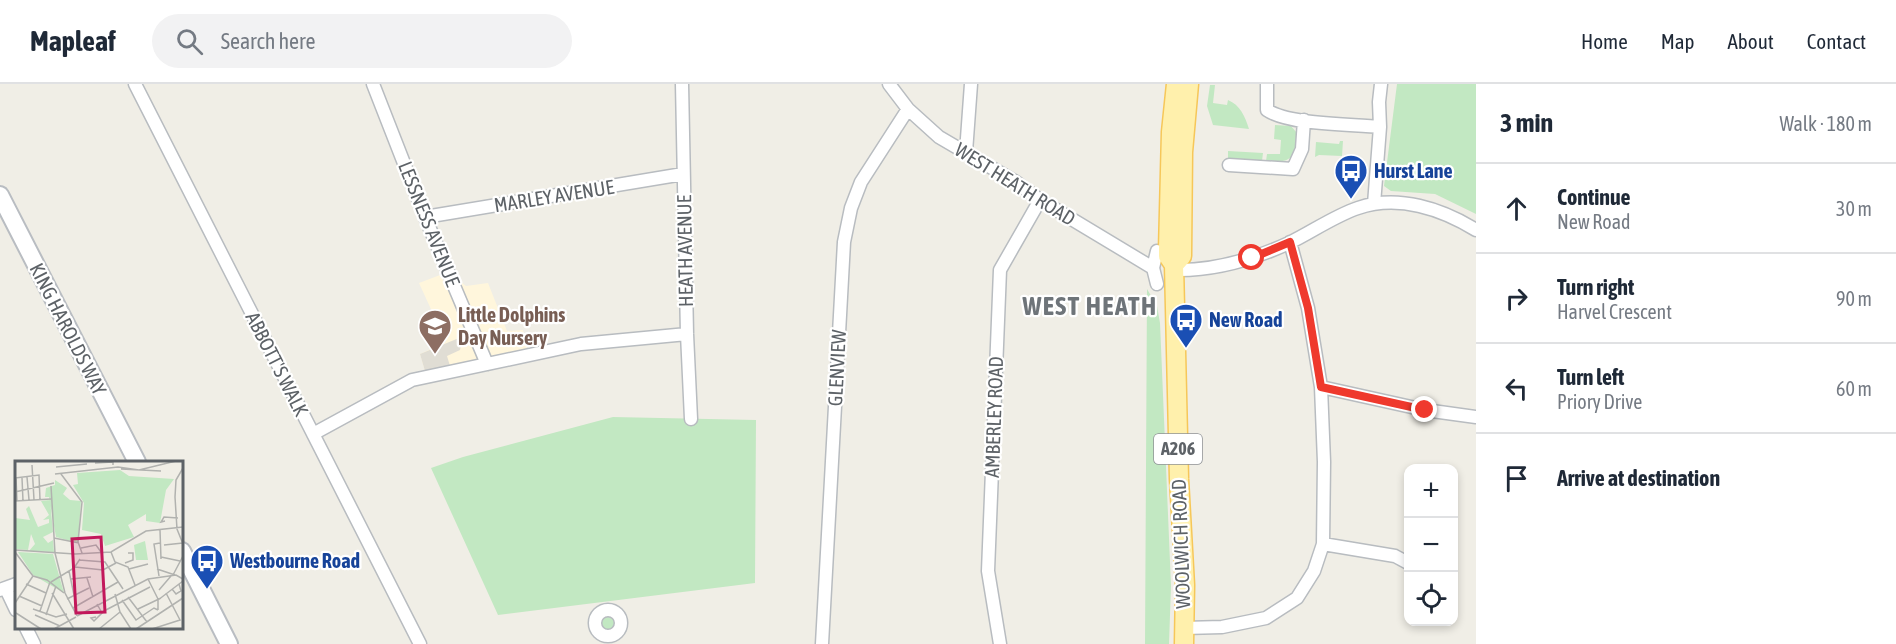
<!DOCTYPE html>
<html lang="en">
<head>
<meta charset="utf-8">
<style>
	:root { --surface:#fff; --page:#f2f2f3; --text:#1f2937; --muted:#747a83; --line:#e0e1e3 }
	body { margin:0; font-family:"Asap Condensed",sans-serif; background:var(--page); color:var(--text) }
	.controls { position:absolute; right:18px; bottom:18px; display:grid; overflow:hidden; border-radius:12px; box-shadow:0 3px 9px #0003 }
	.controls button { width:54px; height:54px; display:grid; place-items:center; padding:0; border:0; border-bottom:2px solid var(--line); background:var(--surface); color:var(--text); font:30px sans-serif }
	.stop { position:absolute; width:18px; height:18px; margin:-14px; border:4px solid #ef392d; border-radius:50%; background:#fff }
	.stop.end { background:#ef392d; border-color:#fff; box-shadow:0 2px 6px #0008 }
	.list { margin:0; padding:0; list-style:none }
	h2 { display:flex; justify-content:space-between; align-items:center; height:78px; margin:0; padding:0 24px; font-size:26px }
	h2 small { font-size:20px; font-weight:400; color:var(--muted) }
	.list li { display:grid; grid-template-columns:39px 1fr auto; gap:18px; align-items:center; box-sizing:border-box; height:90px; padding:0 24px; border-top:2px solid var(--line) }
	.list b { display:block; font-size:22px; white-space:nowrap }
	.list p { margin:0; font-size:20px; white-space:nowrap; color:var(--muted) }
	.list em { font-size:20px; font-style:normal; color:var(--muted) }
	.icon { flex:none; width:33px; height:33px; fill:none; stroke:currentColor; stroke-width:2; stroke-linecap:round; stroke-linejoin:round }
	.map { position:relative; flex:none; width:1476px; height:560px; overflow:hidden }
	header { display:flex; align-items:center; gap:36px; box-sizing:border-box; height:84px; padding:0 30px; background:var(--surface); border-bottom:2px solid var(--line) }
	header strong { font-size:28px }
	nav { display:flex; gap:33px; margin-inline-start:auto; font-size:21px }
	.search { width:420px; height:54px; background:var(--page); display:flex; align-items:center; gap:15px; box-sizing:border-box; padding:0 21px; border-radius:33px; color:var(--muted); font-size:22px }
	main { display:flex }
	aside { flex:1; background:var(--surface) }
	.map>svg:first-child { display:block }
	.commercial { fill:#fff6dc }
	.education { fill:#e0ddd4 }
	.green { fill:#c2e8c2 }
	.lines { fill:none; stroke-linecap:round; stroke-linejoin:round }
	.street-casing { stroke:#b8bcc0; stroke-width:15 }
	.secondary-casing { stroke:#b9bdc2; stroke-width:20 }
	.primary-casing { stroke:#f6c759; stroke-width:21 }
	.street { stroke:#fff; stroke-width:12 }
	.secondary { stroke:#fff; stroke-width:16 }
	.primary { stroke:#fff0ac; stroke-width:18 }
	.route { stroke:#ef392d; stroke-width:8 }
	.labels { text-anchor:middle; stroke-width:4.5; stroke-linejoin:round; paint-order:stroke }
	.shield { fill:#fff; stroke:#8e9195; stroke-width:1.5 }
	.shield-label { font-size:18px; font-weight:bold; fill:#5d6267 }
	.transit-label { font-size:20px; font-weight:bold; fill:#164399; stroke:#fff; text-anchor:start }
	.street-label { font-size:20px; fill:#5d6267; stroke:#fff }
	.education-label { font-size:20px; font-weight:bold; fill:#785e54; stroke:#fff; text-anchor:start }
	.district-label { font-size:26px; font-weight:bold; letter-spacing:1.5px; fill:#6e7479; stroke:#fff }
	.inset-road { fill:none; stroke:#b1b2af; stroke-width:1.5 }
	.view { fill:#c2185b; fill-opacity:0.15; stroke:#c2185b; stroke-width:3 }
	.inset-edge { fill:none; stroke:#5d6267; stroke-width:3 }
</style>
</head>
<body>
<header>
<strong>Mapleaf</strong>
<div class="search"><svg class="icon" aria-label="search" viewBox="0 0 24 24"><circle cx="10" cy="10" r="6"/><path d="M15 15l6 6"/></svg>Search here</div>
<nav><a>Home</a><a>Map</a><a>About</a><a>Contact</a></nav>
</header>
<main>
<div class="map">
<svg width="1476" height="560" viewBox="0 0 1476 560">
	<rect width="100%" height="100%" fill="#f0eee6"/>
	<path class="commercial" d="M448,188L466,202L488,199L507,247L523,246L527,265L425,287L420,270L446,258L419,199Z"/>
	<path class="education" d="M459,254L461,261L460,266L447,272L450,282L425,287L420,270Z"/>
	<path class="green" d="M1397,0H1476V130L1435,110L1391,107L1384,102Z
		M1210,1H1215L1213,19L1227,21L1228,16C1240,21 1245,32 1249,45L1213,41L1207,22Z
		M1275,41L1291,42L1297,49C1295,75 1292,79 1266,77L1267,70H1280L1281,56L1274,55Z
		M1340,57H1343L1342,72L1319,71L1315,73L1316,58L1339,60Z
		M1228,67L1263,69L1262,77L1228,74Z
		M1147,205L1157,222L1160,239L1171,502L1169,560H1145Z
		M613,333L756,336L755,499L498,531L431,384L463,373Z
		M601 539a7 7 0 1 1 14 0a7 7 0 1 1-14 0Z"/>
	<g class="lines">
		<g class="street-casing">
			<path id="street" d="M135,0L420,560
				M373,0L425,133L487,280
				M682,0L687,250L691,335
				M889,0L908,25L939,53L1016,98L1040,116L1153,184
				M1267,0V26C1289,41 1351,40 1380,43
				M966,68L971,0
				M1229,81L1293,85L1302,65L1304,36
				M1374,120L1380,43L1379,18L1381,0
				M425,133L683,90
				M1174,186C1214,187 1252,176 1289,159C1312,148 1334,132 1358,124C1398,110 1442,125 1476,146
				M1157,200L1153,184L1157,167
				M1321,303L1425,326L1476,333
				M313,350L412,296L581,260L687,250
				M1323,460L1395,472L1408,479
				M6,505L16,526
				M0,506L16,500
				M595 539a13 13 0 1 1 26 0a13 13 0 1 1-26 0Z
				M26,544L34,560
				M1184,544L1222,543L1266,534L1297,514L1314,487L1323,460L1324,378L1321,303L1308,224L1290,158
				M822,560L844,158L851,124L861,98L908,25
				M1000,560L988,487L1000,186L1040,116"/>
		</g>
		<g class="secondary-casing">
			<path id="secondary" d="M0,111L137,378
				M182,467L229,560"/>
		</g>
		<g class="primary-casing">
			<path id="primary" d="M1176,0L1171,48L1168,166V172L1174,181L1179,395L1185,501L1184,560
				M1174,181L1182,172L1183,68L1189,0"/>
		</g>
		<use href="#street" class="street"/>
		<use href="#secondary" class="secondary"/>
		<use href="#primary" class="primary"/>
	</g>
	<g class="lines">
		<path class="route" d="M1252,174L1290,158L1308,224L1321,303L1425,326"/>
	</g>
	<defs>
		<g id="bus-pin" transform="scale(1.725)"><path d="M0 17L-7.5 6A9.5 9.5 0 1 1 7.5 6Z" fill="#1a4fb4" stroke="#fff"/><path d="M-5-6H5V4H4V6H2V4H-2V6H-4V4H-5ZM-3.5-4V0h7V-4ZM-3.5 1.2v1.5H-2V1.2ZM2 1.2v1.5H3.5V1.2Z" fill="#fff"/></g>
		<g id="school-pin" transform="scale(1.725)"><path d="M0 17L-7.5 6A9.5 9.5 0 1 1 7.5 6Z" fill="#8d6e63" stroke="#fff"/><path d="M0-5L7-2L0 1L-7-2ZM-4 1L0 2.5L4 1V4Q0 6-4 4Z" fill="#fff"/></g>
	</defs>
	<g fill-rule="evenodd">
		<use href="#bus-pin" x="1351" y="87"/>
		<use href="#bus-pin" x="1186" y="236"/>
		<use href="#school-pin" x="435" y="242"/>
		<use href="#bus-pin" x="207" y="477"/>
	</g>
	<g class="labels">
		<rect class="shield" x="1154" y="350" width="48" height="30" rx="4.5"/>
		<g class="shield-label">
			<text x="1178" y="371">A206</text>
		</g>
		<g class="transit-label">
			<text x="1374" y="94">Hurst Lane</text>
			<text x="1209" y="243">New Road</text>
			<text x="230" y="484">Westbourne Road</text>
		</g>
		<g class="street-label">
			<text transform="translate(1015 100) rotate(32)" y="7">WEST HEATH ROAD</text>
			<text transform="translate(554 112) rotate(-9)" y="7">MARLEY AVENUE</text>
			<text transform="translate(429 140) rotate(68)" y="7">LESSNESS AVENUE</text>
			<text transform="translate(685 167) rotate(-91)" y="7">HEATH AVENUE</text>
			<text transform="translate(68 245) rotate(63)" y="7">KING HAROLDS WAY</text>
			<text transform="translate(277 280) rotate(63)" y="7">ABBOTT'S WALK</text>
			<text transform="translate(837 284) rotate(-87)" y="7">GLENVIEW</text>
			<text transform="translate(994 333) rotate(-88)" y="7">AMBERLEY ROAD</text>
			<text transform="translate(1181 460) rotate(-92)" y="7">WOOLWICH ROAD</text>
		</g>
		<g class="education-label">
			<text x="458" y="238">Little Dolphins<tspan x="458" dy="23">Day Nursery</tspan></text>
		</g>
		<g class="district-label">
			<text x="1090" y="231">WEST HEATH</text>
		</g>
	</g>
	<g transform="translate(15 377)">
		<rect width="168" height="168" fill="#f0eee6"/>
		<path d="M105,9L114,15L159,18L151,29L145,62L131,60V53L113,64L119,76L90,85L86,73L67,69L69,42L58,24L63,23L62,12ZM40,19L52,27L48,33L55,39L66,40L63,82L41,76L34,36H30L31,27L40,24ZM35,39L38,71L28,76L33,82L38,79L39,91L14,90L20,83L16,73L13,89L0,88V57L15,59L11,48L14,45L23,66L34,62V58L28,59L34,54L26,40ZM130,80L133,99H121L119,84ZM3,91L38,93L49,132L18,114Z" fill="#c2e8c2"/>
		<path class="inset-road" d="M80,2L98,1V4M17,4L19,39M41,6L72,3M168,7L161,19L160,36L162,68L168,83M106,8L146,10M40,13L103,6L124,9L161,0M46,13L67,41L63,81L67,92M12,16L14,39M0,17L24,14L25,39M1,17L2,40M7,17L8,40M36,25L40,92M0,31L39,22M0,40L36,38M150,60L146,61L149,56L163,57M145,69L146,98M39,77L64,82M149,84L168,82M66,87L81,84L86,91M0,89L60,93L96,91L131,70L168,66M0,91L18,115L32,119L49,132M96,91L100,101L113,106L120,124M40,92L50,132L62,155M146,96L165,100M64,99L90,101L108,128M110,102L118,99V92H113M60,106L88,109L101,102M114,108L133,103M142,108L160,114M54,110L59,134M158,114L168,95M144,115L139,83L145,82M72,117L78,136M56,118L76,116M133,118L143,138M36,121L59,107L65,98M11,123L31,132M157,128L161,133L166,130L164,123M144,129L156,115M37,132L59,168M100,133L105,151L116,168M4,135L27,145M113,136L132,161M52,138L74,127M107,139L121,159L139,147L143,149M0,142L18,115M58,147L103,121M18,148L41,156L52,153M123,148L146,137M143,149V139L168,120M25,150L35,121M87,151L135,126M1,152L26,168M20,154L45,165M31,154L41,125M62,155L133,118L161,114L168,118M81,156L76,157L79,160L87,152L82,143M39,168L61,156M84,168L105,151M121,168L168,137M137,168L165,159L151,132"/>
		<path class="view" d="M86,76L90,151L61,152L57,78Z"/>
		<rect width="168" height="168" class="inset-edge"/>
	</g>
</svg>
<div class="controls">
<button>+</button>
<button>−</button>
<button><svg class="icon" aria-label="locate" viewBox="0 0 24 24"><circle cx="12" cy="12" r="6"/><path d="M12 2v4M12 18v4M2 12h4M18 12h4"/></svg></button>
</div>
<div class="stop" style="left:1252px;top:174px"></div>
<div class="stop end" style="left:1425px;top:326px"></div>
</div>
<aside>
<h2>3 min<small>Walk · 180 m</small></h2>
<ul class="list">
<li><svg class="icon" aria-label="ahead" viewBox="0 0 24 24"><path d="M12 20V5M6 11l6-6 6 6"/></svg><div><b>Continue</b><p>New Road</p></div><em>30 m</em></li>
<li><svg class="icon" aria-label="right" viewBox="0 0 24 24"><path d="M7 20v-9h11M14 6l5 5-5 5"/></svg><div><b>Turn right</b><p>Harvel Crescent</p></div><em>90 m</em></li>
<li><svg class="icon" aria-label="left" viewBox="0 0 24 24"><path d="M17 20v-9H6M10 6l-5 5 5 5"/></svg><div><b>Turn left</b><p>Priory Drive</p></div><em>60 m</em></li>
<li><svg class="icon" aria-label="arrive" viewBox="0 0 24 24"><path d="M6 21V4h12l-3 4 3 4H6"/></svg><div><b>Arrive at destination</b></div></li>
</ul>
</aside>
</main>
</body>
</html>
